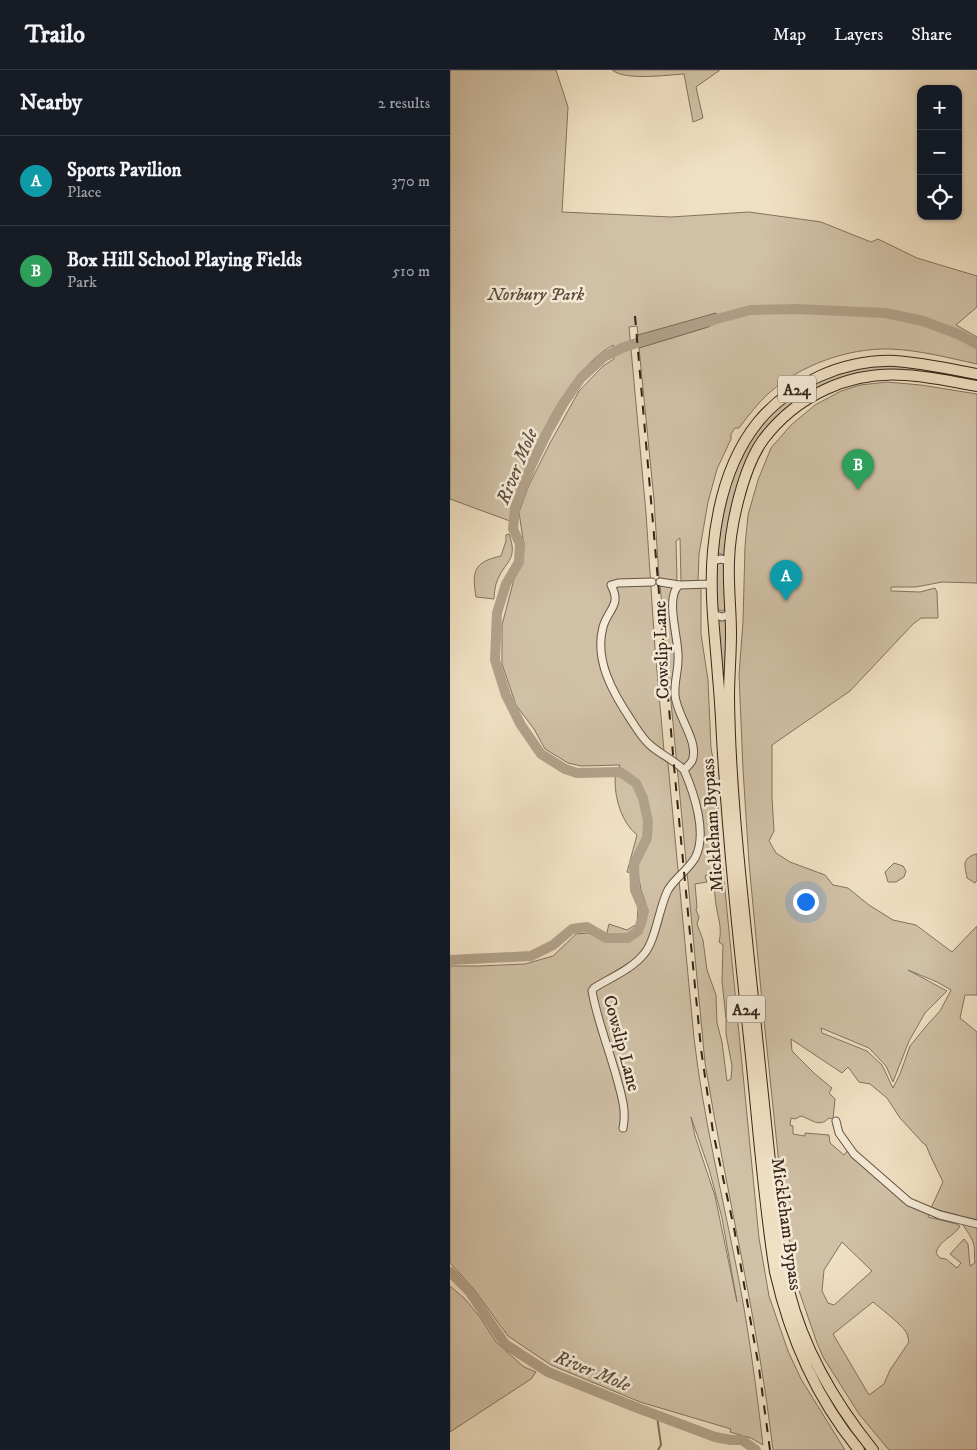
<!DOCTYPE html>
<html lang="en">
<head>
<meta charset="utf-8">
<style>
	:root { --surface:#171b24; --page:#20242c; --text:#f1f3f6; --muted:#9ea1a6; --line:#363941; --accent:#0b8043 }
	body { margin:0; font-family:"IM FELL DW Pica",serif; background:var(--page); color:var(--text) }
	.controls { position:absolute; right:15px; top:15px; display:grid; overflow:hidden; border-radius:10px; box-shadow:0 1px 4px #0004 }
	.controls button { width:45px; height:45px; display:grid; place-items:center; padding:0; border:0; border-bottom:1px solid var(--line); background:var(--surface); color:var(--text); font:25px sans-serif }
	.you { position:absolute; left:355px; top:831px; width:18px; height:18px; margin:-12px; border:4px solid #fff; border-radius:50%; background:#1a73e8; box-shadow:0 0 0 8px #1a73e833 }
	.badge { display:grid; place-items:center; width:32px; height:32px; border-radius:50%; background:var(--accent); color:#fff; font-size:16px; font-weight:700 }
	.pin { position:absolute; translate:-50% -41px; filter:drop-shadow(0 1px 2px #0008) }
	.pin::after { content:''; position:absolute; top:26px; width:18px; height:15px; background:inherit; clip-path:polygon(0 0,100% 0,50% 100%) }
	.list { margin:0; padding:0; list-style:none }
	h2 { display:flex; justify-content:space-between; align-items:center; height:65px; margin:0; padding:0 20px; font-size:21px }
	h2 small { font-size:16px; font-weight:400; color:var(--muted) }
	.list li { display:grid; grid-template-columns:32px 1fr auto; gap:15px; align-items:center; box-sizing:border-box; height:90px; padding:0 20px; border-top:1px solid var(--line) }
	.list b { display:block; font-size:19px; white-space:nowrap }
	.list p { margin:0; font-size:16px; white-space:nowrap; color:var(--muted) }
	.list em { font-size:16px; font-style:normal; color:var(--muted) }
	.icon { flex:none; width:28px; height:28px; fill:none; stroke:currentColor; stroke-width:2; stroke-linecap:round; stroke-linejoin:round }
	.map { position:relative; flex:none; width:527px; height:1380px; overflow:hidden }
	header { display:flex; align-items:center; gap:30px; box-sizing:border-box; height:70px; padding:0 25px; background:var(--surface); border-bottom:1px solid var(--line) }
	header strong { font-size:24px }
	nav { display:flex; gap:28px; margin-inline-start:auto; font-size:18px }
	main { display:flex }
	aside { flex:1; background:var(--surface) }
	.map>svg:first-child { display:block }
	.green { fill:#d0c0a6; stroke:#83725f; fill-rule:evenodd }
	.water { fill:#b1a089; stroke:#806e5c }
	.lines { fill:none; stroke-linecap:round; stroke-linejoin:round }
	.stream { stroke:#806e5c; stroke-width:2 }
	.river { stroke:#b1a089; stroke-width:10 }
	.minor-casing { stroke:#645343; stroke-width:9 }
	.highway-casing { stroke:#362418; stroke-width:12 }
	.minor { stroke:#f5ebd8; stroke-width:7 }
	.highway { stroke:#f0e0c3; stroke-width:10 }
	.rail { stroke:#362418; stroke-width:2; stroke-dasharray:9 9; stroke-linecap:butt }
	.labels { text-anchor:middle; stroke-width:5; stroke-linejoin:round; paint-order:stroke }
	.shield { fill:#f5ebd8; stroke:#6f6052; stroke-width:1 }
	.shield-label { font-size:16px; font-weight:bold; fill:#362418 }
	.park-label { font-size:18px; font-style:italic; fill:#5c4b3c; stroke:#f5ebd8 }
	.street-label { font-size:18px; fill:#362418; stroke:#f5ebd8 }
	.water-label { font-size:19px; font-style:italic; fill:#614f40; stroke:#f5ebd8 }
</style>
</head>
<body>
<header>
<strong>Trailo</strong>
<nav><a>Map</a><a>Layers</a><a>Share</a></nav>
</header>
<main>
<aside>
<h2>Nearby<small>2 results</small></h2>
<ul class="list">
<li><span class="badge" style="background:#0f9aa8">A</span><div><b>Sports Pavilion</b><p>Place</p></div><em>370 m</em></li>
<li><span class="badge" style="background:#2e9e5b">B</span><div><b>Box Hill School Playing Fields</b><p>Park</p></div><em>510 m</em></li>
</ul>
</aside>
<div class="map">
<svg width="527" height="1380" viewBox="0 0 527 1380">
	<rect width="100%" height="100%" fill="#f0e0c3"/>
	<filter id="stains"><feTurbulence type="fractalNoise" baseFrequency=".004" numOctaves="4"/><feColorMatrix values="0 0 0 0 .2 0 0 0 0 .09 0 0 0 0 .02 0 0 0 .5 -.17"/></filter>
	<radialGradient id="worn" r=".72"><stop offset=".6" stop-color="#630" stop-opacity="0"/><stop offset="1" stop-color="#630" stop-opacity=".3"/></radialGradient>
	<path class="green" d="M0,0H106L118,37L112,142L221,147L299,142L371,152L421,172L428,169L467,188L527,206V237L506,255L527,267V294C499,288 469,280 440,279C397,278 351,295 319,323C308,333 298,346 289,358H285L281,364V369L267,399L258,432L249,484L248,512L231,511L230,468L226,471L227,509L225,511L209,508L204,430L189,278L258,257L266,244L188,265L187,256L179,257L196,443L205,578L214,681L217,683L244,968C253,1045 271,1120 286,1195C298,1255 306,1315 313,1375L301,1368L280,1362L281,1359L190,1332L101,1295L58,1266L23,1218L0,1193V896H29L75,894L103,886L126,864L138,863L155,870L159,854L177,860L187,854L188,838L196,834L191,820L188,804L177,802L187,765C172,753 165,730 165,710C165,705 168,700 170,695L131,696L118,693L95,679L84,659L66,635L52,594V555L64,509L72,495L74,477L69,442L79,415L100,373L129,321L153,296L164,289L163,275C112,304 73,395 60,451L0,429ZM241,1047L259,1099L272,1148L287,1232L265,1126L245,1066Z
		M162,0H270L246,17L253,48L243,52L234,4C216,5 176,11 162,0Z
		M440,295L527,306V313L468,303L372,317L310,371L274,485L266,482L273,434L290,383L313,351L350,320L394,300Z
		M437,312L471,315L527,324V513L492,512L466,517H441V521L470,522L485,518L487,522L488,548H471L463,554L400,621L322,675V728L324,761L319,771L326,783L340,792L375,805L383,815L398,818L419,835L443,850L466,855L502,882L527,856V925H515L510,948L527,962V1380H439L409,1344L373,1287L367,1273L347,1215L333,1133L312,931L299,793L293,699L289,605L293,552L295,476L298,445L308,410L321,378L341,355L365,335L391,321L410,315ZM458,900L487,912L501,920L490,941L478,954L460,976L450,1004L443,1018L432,995L417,981L372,963L371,958L419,978L436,996L443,1012L459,971L475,943L497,921ZM341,969L392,1003L398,997L409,1012L420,1014L437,1028L450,1048L473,1073L476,1075L480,1085L493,1112L481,1138L508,1145C512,1156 521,1164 524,1175C525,1181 524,1187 525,1193L520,1196L518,1174L514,1169L500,1184L511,1193L507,1198L496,1189L490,1188L486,1183C490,1169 503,1168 510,1156L507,1154L478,1147L479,1143L398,1080L394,1085L380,1073L379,1065L355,1063V1066L343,1064V1056L340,1055L341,1048L345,1049L351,1046C363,1050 369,1058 379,1048L383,1049L385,1029L379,1023L382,1018L365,1004L342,981ZM392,1172L422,1201L384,1235L378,1233L372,1221L374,1200ZM423,1232C430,1238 454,1256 457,1264C458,1266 458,1269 459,1272L440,1300L434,1314L419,1325L383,1264Z
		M59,464C69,492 54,490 46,514C45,518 44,524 44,529L26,527C22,502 23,492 51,486L56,471V465Z
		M268,493H273L275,495V540L271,541L266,538L265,497Z
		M210,515L251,518V564L258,610L261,678L266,705L271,779L309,1168L319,1226L338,1281L351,1309L395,1380H323C308,1250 276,1122 255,993ZM260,804C266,816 264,827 267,840C269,851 272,860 269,872L273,875L272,911L276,949V964L282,996L281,1009L277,1011L272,972L267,953L266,925L257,900L253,870L247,854L249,847L246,840L247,837L245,814L257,812L255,806Z
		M268,549H276L279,706Z
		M526,784H527V810L525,813L517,808C515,795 511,789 526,784Z
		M444,793L453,796L456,801L454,807L446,812H438L435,802Z
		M0,1216L15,1229L30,1247L46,1272L74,1297L86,1302L81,1309L0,1362Z"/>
	<path class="water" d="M266,243L269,252L258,257L189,278L188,265Z"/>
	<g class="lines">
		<path class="stream" d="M207,1346L211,1375L208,1380"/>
		<path class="river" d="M256,252L300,240L347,239L435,243L473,251L508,264L527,274
			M0,890L81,886L103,875L122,859L137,857L156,868H178L188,861L192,850L194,841L185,820L184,794L197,768L198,751L193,728L186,713L170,702L127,703L115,699L91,684L71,655L56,625L45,590L47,543L56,514L69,492L70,474L63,459L65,438L82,394L98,361L113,334L131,308L154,287L172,278L201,268
			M0,1202L19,1221L55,1274L98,1302L185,1337L265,1367L281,1370H292L306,1380"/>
		<g class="minor-casing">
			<path id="minor" d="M262,491L271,489L279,491
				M202,512L168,513L161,515C172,535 158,539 153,557C144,590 163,623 181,650C187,659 192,668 200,675C210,684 224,690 234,700
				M210,512L229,515L262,514
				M262,544L272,547L281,544
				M386,1051L389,1063L404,1084L459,1132L490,1145L527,1154
				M173,1058C176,1043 173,1031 169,1016C161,984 148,954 142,921L144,918C160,908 182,899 194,884C206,870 209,837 218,820C225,808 238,800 245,788C258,764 244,723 234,700C237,697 240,694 242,691C250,672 226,645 225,625C224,613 228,602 228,590C230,571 214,529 229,515"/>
		</g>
		<g class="highway-casing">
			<path id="highway" d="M409,1380C366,1328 340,1268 325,1202C313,1127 308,1052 300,977C289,874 278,771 272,668C271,648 270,628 268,607C265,565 259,523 263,481C267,435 279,388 308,352C340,313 395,289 445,291C473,293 500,299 527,304
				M423,1380C385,1333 354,1280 339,1221C334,1205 332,1189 329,1172C318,1078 309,984 299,890C290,803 280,715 279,627C279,606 281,585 281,564C281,540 278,515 279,491C280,456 293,398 313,370C346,326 399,301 454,305C479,306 503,312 527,316"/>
		</g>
		<use href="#minor" class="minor"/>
		<use href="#highway" class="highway"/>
		<path class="rail" d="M185,246L225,707L251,979L263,1062L284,1158L309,1298L320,1380"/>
	</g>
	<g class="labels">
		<g class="shield">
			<rect x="328" y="305.5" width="38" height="27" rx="4"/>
			<rect x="277" y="925.5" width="38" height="27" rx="4"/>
		</g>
		<g class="shield-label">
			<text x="347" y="325">A24</text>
			<text x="296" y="945">A24</text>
		</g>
		<g class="park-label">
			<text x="86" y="230">Norbury Park</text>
		</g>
		<g class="street-label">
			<text transform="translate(211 580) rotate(-92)" y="6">Cowslip Lane</text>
			<text transform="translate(262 755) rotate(-94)" y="6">Mickleham Bypass</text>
			<text transform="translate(172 973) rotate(75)" y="6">Cowslip Lane</text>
			<text transform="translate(337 1154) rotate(82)" y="6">Mickleham Bypass</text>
		</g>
		<g class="water-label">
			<text transform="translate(66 396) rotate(-68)" y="7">River Mole</text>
			<text transform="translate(143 1300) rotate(22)" y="7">River Mole</text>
		</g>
	</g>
	<rect width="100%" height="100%" filter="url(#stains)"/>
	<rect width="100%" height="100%" fill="url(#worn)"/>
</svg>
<div class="controls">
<button>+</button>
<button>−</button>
<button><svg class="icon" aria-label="locate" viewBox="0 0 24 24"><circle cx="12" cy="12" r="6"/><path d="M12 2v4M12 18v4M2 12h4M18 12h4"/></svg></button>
</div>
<div class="you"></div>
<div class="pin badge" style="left:336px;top:531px;background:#0f9aa8">A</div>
<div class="pin badge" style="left:408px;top:420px;background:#2e9e5b">B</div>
</div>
</main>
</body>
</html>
